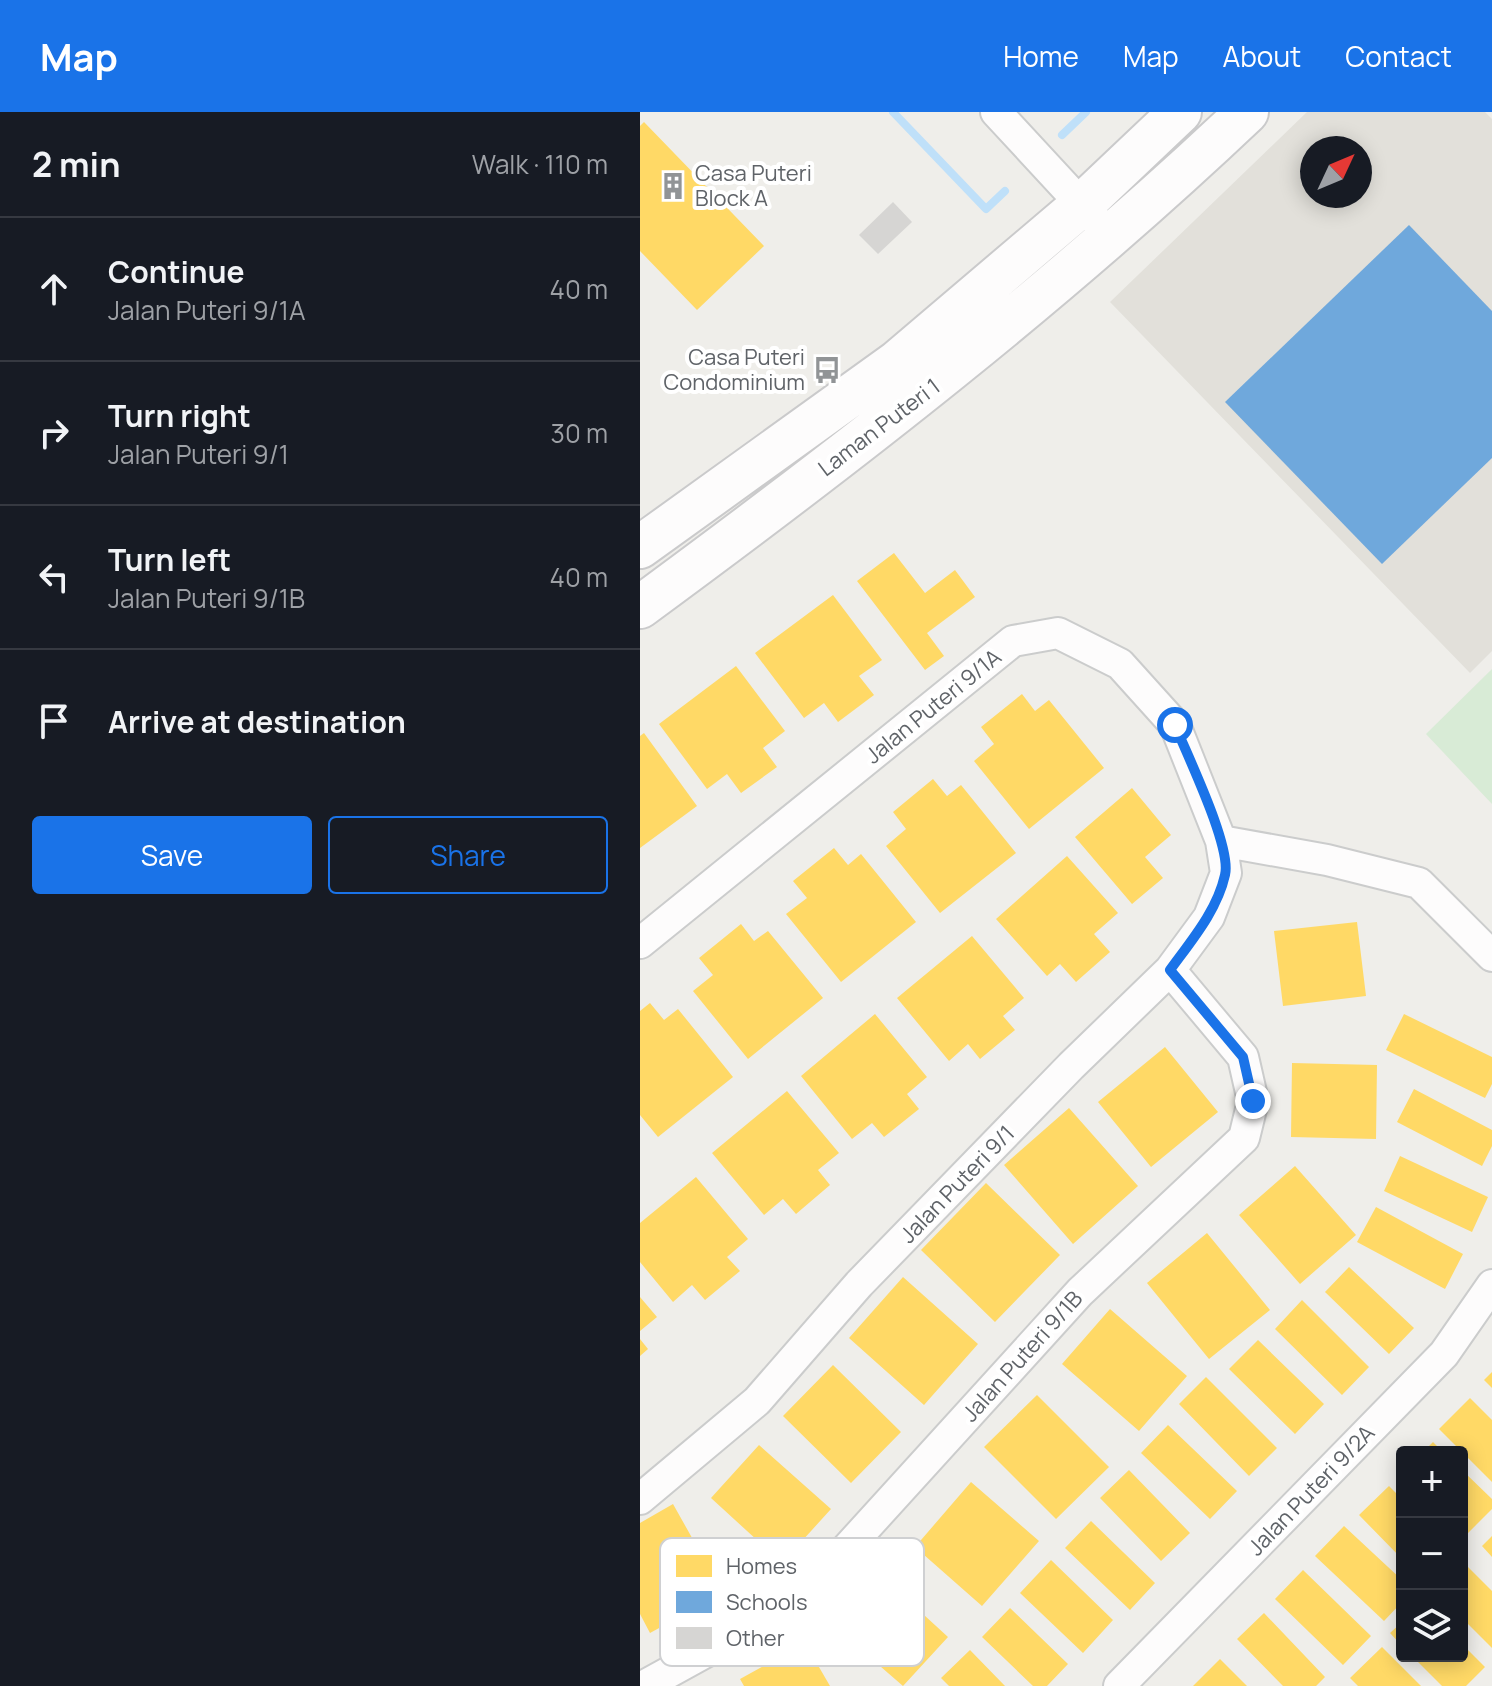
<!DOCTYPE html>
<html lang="en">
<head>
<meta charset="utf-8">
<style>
	:root { --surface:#171b24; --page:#20242c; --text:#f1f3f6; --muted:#9ea1a6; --line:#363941; --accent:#1a73e8 }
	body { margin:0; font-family:Manrope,sans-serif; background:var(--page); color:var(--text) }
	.controls { position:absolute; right:24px; bottom:24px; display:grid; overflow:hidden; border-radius:8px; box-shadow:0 4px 20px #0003 }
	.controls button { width:72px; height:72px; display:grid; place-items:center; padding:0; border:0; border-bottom:2px solid var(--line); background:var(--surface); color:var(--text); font:40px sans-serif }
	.compass { position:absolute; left:660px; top:24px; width:72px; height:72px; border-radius:50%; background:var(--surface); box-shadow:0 4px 20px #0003; rotate:46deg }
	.stop { position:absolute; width:24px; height:24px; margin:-18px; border:6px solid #1a73e8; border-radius:50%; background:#fff }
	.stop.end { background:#1a73e8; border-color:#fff; box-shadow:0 2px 8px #0008 }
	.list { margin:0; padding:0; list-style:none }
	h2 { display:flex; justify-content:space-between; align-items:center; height:104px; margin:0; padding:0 32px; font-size:34px }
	h2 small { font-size:26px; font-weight:400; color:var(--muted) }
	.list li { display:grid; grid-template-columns:52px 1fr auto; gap:24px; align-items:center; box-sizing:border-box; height:144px; padding:0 32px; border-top:2px solid var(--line) }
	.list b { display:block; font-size:30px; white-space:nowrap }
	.list p { margin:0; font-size:26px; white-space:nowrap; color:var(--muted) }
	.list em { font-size:26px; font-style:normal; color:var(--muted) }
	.actions { display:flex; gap:16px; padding:24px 32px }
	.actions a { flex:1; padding:18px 0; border:2px solid var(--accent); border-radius:8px; text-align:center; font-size:28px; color:var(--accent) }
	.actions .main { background:var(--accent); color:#fff }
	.icon { flex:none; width:44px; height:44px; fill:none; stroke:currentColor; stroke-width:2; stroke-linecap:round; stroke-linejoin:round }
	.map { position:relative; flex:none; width:852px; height:1574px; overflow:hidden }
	header { display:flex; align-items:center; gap:48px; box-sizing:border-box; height:112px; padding:0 40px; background:var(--accent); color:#fff }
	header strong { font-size:38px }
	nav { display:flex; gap:44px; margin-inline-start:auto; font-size:28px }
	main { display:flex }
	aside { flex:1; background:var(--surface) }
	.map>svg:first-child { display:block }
	.education { fill:#e2e0da; fill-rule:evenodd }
	.green { fill:#d8ebd6 }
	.homes { fill:#ffd966 }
	.schools { fill:#6fa8dc }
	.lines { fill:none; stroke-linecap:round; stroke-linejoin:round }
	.stream { stroke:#bfe0f9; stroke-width:8 }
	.building { fill:#d6d5d3 }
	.minor-casing { stroke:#cbcccc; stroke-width:34 }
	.secondary-casing { stroke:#cacacb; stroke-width:46 }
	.minor { stroke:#fdfcfc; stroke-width:30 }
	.secondary { stroke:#fdfcfc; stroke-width:42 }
	.route { stroke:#1a73e8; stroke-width:10 }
	.labels { text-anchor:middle; stroke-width:8; stroke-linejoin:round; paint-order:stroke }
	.poi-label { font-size:22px; fill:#5f6368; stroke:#fff; text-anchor:start }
	.street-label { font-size:22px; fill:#5f6368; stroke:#fff }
	.key { fill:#fff; stroke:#cfd0d2; stroke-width:2 }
	.key-label { font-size:22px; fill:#5f6368 }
</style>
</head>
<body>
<header>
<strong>Map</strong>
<nav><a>Home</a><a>Map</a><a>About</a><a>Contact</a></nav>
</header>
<main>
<aside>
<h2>2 min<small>Walk · 110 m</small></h2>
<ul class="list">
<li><svg class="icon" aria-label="ahead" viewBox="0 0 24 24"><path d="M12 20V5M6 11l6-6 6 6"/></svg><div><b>Continue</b><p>Jalan Puteri 9/1A</p></div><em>40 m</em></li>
<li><svg class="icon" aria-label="right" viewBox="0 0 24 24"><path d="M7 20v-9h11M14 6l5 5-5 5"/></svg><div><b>Turn right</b><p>Jalan Puteri 9/1</p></div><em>30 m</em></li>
<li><svg class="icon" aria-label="left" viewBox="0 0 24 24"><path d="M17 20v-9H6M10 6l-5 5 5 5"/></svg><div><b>Turn left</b><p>Jalan Puteri 9/1B</p></div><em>40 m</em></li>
<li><svg class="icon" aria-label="arrive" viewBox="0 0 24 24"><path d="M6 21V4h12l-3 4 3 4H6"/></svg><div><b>Arrive at destination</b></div></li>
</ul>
<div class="actions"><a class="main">Save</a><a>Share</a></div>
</aside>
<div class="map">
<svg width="852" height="1574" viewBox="0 0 852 1574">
	<rect width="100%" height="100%" fill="#efeeea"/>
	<path class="education" d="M667,0H845L852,7V539L830,561L470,190ZM672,36H720V84H672Z"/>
	<path class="green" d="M852,557V692L786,622Z"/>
	<path class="homes" d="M4,10L124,134L57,198L0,139V14Z
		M254,441L285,481L315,458L335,485L287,521L304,544L285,558L217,469Z
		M193,483L242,548L219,564L234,583L198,610L184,591L164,606L115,541Z
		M96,554L145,619L123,636L137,655L101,681L87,662L67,677L19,612Z
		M382,582L395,599L409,588L464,656L389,717L334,649L354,632L341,615Z
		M4,621L57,694L0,736V624Z
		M293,667L307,684L321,673L376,741L300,801L246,734L266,717L253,700Z
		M492,676L531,723L505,745L523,766L492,792L435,725Z
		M194,736L208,753L221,742L276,810L201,870L146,802L167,786L153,769Z
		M427,744L478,801L454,822L470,840L436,870L420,852L407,864L356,807Z
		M717,810L726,884L643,894L634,819Z
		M101,812L114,829L128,819L183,886L108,947L53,879L73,863L59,846Z
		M332,824L384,886L363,904L375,918L340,947L328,932L309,949L257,886Z
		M10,891L24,908L38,897L93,965L18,1025L0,1003V899Z
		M235,902L287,965L267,982L279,997L244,1025L232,1011L212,1027L161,964Z
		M764,902L852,945V972L845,986L746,938Z
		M525,935L578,1000L511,1055L458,990Z
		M652,951L737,953L736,1027L651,1025Z
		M774,977L852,1018V1034L842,1054L757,1010Z
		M147,979L199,1041L178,1058L190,1073L156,1102L143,1087L124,1103L72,1041Z
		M429,996L498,1074L433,1132L364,1053Z
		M760,1044L848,1085L832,1120L744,1079Z
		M655,1054L716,1123L660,1172L599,1103Z
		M56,1065L108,1127L87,1145L100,1159L65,1188L52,1173L33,1190L0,1150V1111Z
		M346,1071L420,1143L355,1210L281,1138Z
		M736,1095L823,1142L805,1177L717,1130Z
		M567,1121L630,1198L569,1247L507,1171Z
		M709,1155L774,1216L749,1242L685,1180Z
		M263,1165L338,1232L284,1293L209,1226Z
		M0,1185L17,1205L0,1219Z
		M662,1188L729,1255L702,1283L635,1217Z
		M470,1197L547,1264L499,1319L422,1252Z
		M0,1227L8,1237L0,1244Z
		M618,1228L684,1292L655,1322L589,1257Z
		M193,1253L261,1320L211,1371L143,1304Z
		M852,1260V1276L844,1268Z
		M566,1265L637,1336L609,1364L539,1292Z
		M397,1283L469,1355L416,1407L344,1335Z
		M830,1286L852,1308V1370L799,1317Z
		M528,1313L597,1379L570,1407L501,1341Z
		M793,1330L803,1340H783Z
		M119,1333L191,1397L142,1451L71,1386Z
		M489,1358L550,1421L521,1449L460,1386Z
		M822,1358L852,1387V1397L828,1421L822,1415Z
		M331,1370L399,1429L342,1494L275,1435Z
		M749,1374L762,1387V1447L719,1403Z
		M33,1392L83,1481L10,1521L0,1502V1411Z
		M451,1409L515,1471L490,1498L425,1436Z
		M704,1414L762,1468V1490L744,1509L675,1444Z
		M852,1424V1445L842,1434Z
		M411,1448L473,1508L443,1541L380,1481Z
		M824,1451L852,1479V1536L822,1506Z
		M235,1458L308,1525L263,1574L188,1509Z
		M663,1458L731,1524L703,1553L635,1487Z
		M370,1496L428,1552L407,1574H393L342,1525Z
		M624,1501L685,1565L676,1574H643L597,1527Z
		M762,1510V1534L750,1521Z
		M165,1531L190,1574H104L100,1567Z
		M822,1532L845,1555L826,1574H802L772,1544H822Z
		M742,1535L781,1574H718L710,1566Z
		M330,1538L365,1574H309L301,1566Z
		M580,1547L607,1574H553Z"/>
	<path class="schools" d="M769,113L852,199V346L742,452L585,290Z"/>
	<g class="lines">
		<path class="stream" d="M253,0L346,97L365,79
			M422,23L446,0"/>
	</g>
	<path class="building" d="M253,90L272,110L238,142L219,123Z"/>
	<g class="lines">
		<g class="minor-casing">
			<path id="minor" d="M356,0L455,107
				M581,729L687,748L779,771L852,844
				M0,831L373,529L418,521L480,552L535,613L581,729L586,761L569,805L530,858L431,954L219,1172L117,1289L0,1387
				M4,1574L160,1488L440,1180L604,1026L613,989L603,945L530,858
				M479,1574L804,1242L852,1173"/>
		</g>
		<g class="secondary-casing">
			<path id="secondary" d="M0,435L257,250L444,91L540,0
				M0,495C211,340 417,180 607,0"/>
		</g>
		<use href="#minor" class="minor"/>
		<use href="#secondary" class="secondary"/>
	</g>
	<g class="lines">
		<path class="route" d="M535,613C547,643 592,735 585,763C577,799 551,829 530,858L603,945L613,989"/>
	</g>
	<defs>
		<g id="building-bare" transform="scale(2.16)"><path d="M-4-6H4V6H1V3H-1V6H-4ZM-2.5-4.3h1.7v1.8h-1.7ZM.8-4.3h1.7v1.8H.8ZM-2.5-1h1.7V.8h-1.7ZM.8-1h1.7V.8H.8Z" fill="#919496" stroke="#fff" stroke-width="2.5" paint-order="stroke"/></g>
		<g id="bus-bare" transform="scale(2.16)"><path d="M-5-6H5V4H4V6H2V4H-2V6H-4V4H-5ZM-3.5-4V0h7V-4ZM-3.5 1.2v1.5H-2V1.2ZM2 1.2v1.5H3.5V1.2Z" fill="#919496" stroke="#fff" stroke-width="2.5" paint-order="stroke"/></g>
	</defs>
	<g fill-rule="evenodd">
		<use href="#building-bare" x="33" y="74"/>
		<use href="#bus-bare" x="187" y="258"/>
	</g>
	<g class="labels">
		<g class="poi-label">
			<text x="55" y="69">Casa Puteri<tspan x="55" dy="25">Block A</tspan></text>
			<text x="165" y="253" text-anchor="end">Casa Puteri<tspan x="165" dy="25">Condominium</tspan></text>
		</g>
		<g class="street-label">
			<text transform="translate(239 315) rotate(-37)" y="8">Laman Puteri 1</text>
			<text transform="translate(293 594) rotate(-39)" y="8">Jalan Puteri 9/1A</text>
			<text transform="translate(317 1072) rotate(-46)" y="8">Jalan Puteri 9/1</text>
			<text transform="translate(382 1244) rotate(-48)" y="8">Jalan Puteri 9/1B</text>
			<text transform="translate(671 1378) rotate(-46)" y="8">Jalan Puteri 9/2A</text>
		</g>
	</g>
	<rect x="20" y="1426" width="264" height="128" rx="12" class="key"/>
	<rect x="36" y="1443" width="36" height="22" fill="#ffd966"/>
	<rect x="36" y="1479" width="36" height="22" fill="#6fa8dc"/>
	<rect x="36" y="1515" width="36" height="22" fill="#d6d5d3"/>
	<g class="key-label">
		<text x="86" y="1462">Homes</text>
		<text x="86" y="1498">Schools</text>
		<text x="86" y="1534">Other</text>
	</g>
</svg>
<div class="controls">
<button>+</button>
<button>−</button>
<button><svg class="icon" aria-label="layers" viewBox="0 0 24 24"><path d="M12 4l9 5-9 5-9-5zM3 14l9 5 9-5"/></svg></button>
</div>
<svg class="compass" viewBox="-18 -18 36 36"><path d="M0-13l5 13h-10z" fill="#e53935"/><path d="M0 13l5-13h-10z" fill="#9ea1a6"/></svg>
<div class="stop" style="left:535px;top:613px"></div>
<div class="stop end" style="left:613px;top:989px"></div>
</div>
</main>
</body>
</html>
